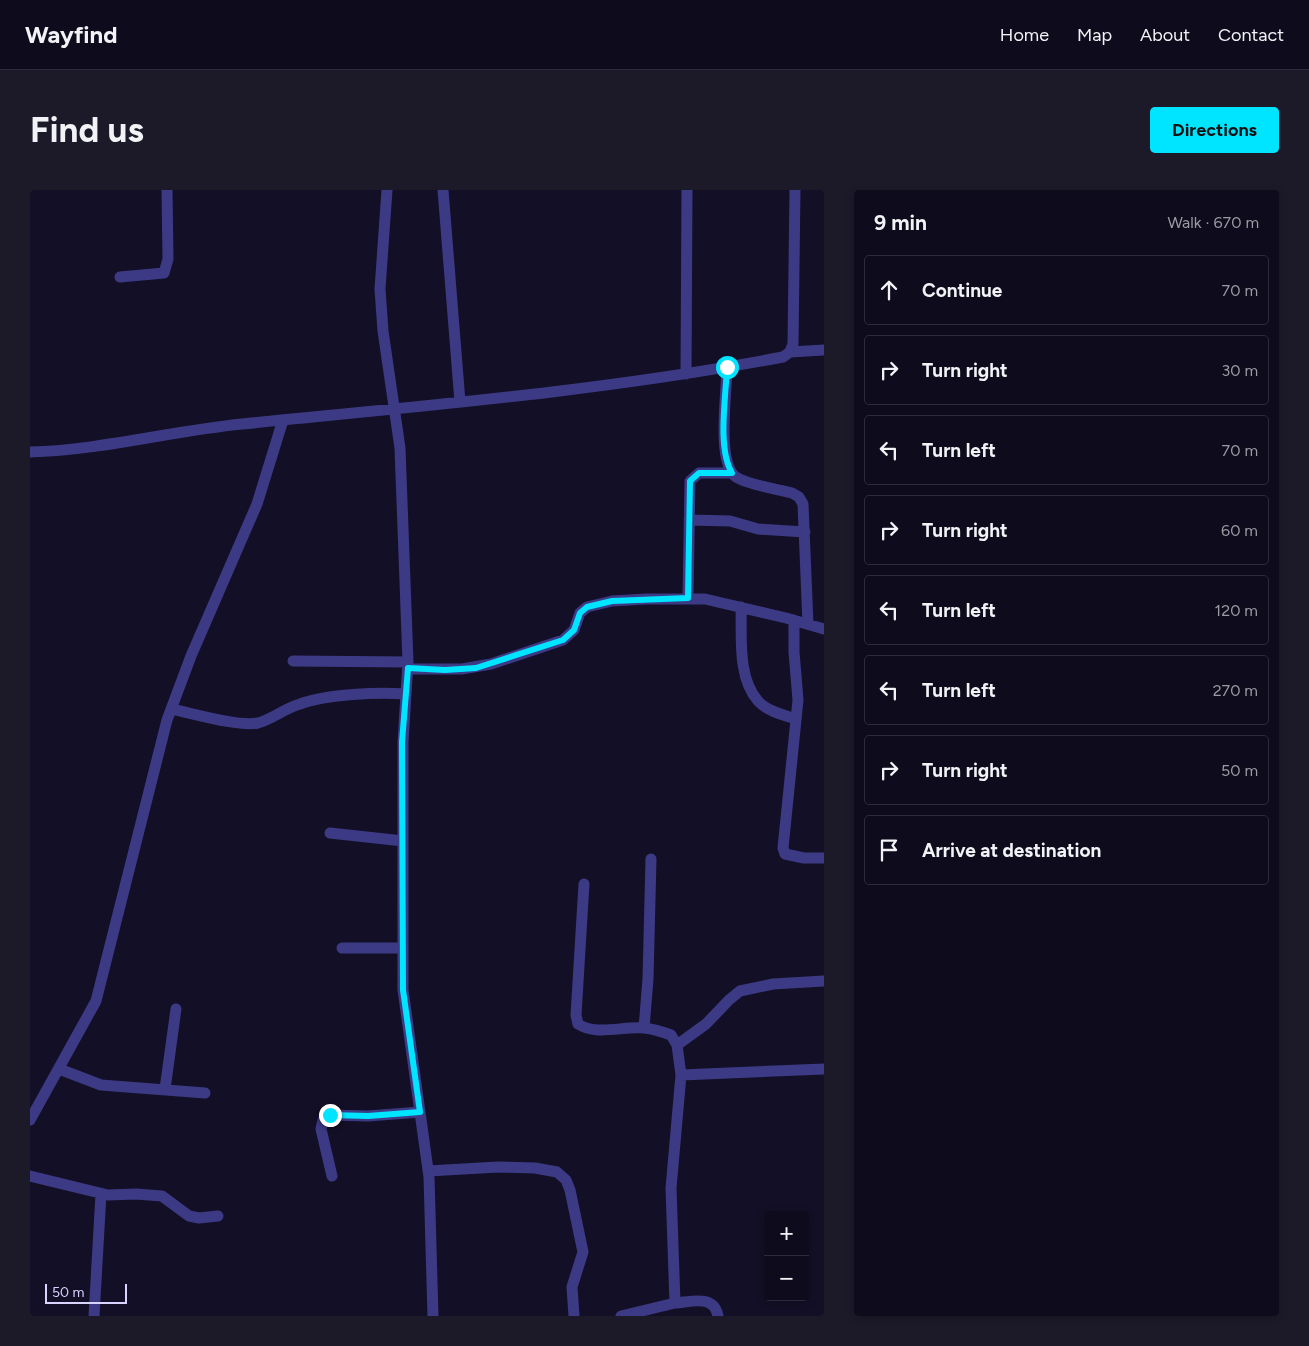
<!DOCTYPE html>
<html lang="en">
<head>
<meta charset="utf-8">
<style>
	:root { --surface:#0e0b1c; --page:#1c1929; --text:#f1f3f6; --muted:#9b9ba3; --line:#2e2b3b; --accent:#00e5ff }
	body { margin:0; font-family:Figtree,sans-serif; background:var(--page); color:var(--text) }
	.controls { position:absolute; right:15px; bottom:15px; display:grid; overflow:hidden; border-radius:5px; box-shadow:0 2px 8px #0003 }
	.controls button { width:45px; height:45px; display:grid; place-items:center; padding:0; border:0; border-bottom:1px solid var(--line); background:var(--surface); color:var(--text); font:25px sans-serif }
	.scale { position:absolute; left:15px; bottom:12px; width:82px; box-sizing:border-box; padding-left:5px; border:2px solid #d9d4ff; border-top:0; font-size:14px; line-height:18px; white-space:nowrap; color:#d9d4ff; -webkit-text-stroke:4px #130f26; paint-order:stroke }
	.stop { position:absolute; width:15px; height:15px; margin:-11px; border:4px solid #00e5ff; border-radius:50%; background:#fff }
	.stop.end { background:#00e5ff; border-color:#fff; box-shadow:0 1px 5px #0008 }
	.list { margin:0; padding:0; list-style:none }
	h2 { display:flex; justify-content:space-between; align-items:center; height:65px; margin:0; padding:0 20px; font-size:21px }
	h2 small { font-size:16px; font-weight:400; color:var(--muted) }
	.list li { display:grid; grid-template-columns:32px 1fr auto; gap:15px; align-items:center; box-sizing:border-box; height:70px; margin:0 10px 10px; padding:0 10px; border:1px solid var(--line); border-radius:5px }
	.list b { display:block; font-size:19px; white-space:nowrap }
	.list em { font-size:16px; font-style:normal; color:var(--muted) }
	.icon { flex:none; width:28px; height:28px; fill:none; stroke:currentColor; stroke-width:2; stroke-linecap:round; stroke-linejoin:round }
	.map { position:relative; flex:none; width:794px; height:1126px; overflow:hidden; border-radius:5px }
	header { display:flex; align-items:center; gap:30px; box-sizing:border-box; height:70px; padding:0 25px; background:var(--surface); border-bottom:1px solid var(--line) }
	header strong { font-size:24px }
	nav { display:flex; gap:28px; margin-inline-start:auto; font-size:18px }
	.intro { display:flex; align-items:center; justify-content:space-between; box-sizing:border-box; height:120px; padding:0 30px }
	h1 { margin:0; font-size:35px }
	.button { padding:12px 22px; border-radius:5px; background:var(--accent); color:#111; font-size:18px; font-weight:700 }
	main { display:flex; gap:30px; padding:0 30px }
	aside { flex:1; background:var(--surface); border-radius:5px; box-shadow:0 2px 8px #0003 }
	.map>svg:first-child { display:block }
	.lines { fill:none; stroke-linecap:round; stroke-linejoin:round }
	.minor { stroke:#3d3a85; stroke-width:11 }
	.route { stroke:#00e5ff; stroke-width:6 }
</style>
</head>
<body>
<header>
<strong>Wayfind</strong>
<nav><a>Home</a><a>Map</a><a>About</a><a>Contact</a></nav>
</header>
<div class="intro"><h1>Find us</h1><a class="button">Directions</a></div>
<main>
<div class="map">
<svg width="794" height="1126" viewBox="0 0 794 1126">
	<rect width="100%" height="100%" fill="#130f26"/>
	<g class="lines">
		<path class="minor" d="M357,0L350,99L353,141L370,258L378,472L373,552V800L399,987L403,1126
			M413,0L430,212
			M90,87L134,83L138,69L137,0
			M760,162L794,160
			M697,177C697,201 686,273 706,287C718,295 747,299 762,303L769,307L773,314L778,434
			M656,184L657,0
			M0,262C72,260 141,241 212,234C393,216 574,201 753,167L760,162L763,154L765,0
			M659,330L700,331L728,339L775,342
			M658,408L660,291L669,283H702
			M711,417C712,446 707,487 728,511C737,521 753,525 766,529
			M764,430V462L768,510L753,658L755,664L774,668H794
			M263,471L378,472
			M378,479H432L461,474L533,450L544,440L550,423L557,417L582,411L616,409H675L756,428L794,439
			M141,519C162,523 208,537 228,533C243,529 255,518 270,514C298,504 347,502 376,504
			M300,643L373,651
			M554,694L546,825L548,834C566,846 593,836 614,838C624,839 633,842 641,845L647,855L651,885L794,879
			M312,758H372
			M614,838L618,789L621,669
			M647,855L676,834L699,810L710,801L743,794L794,791
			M29,879L71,895L175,903
			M135,899L146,819
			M0,930L66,811L137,530L161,466L227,314L253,230
			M398,981L468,977L505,978L527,982L536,990L540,1000L553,1062L542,1097L544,1126
			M0,986L78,1005L106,1004L132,1006L159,1026L169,1028L188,1026
			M302,986L291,939L293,930L300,925L338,926L390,922
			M645,1113C661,1112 684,1104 688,1126
			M64,1126L71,1004
			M591,1126L645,1113L641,998L651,885"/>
	</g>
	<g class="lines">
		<path class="route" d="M300,925L338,926L390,922L373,800L372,552L378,478L415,480L446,478L533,450L544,440L550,423L557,417L582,411L658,408L660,291L669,283H702C687,258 696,206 697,177"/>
	</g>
</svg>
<div class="controls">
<button>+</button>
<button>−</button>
</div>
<div class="scale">50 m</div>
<div class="stop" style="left:697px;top:177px"></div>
<div class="stop end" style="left:300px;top:925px"></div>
</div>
<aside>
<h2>9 min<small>Walk · 670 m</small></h2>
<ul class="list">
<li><svg class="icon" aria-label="ahead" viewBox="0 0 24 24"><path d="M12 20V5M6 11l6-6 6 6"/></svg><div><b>Continue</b></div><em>70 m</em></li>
<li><svg class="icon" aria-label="right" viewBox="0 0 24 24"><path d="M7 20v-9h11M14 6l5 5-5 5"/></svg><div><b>Turn right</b></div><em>30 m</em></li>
<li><svg class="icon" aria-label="left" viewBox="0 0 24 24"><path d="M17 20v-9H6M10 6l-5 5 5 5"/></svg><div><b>Turn left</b></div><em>70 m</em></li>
<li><svg class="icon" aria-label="right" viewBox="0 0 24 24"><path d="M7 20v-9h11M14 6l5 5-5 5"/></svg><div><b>Turn right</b></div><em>60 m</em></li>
<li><svg class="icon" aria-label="left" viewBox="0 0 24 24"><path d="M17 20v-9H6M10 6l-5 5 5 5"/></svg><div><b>Turn left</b></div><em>120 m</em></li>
<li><svg class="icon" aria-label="left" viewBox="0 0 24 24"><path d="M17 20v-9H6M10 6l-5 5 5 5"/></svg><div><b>Turn left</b></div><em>270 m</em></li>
<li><svg class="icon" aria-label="right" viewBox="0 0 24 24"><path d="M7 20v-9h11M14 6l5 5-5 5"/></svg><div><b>Turn right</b></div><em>50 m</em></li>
<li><svg class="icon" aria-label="arrive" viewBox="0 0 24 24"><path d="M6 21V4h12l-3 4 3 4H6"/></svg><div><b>Arrive at destination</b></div></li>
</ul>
</aside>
</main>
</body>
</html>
